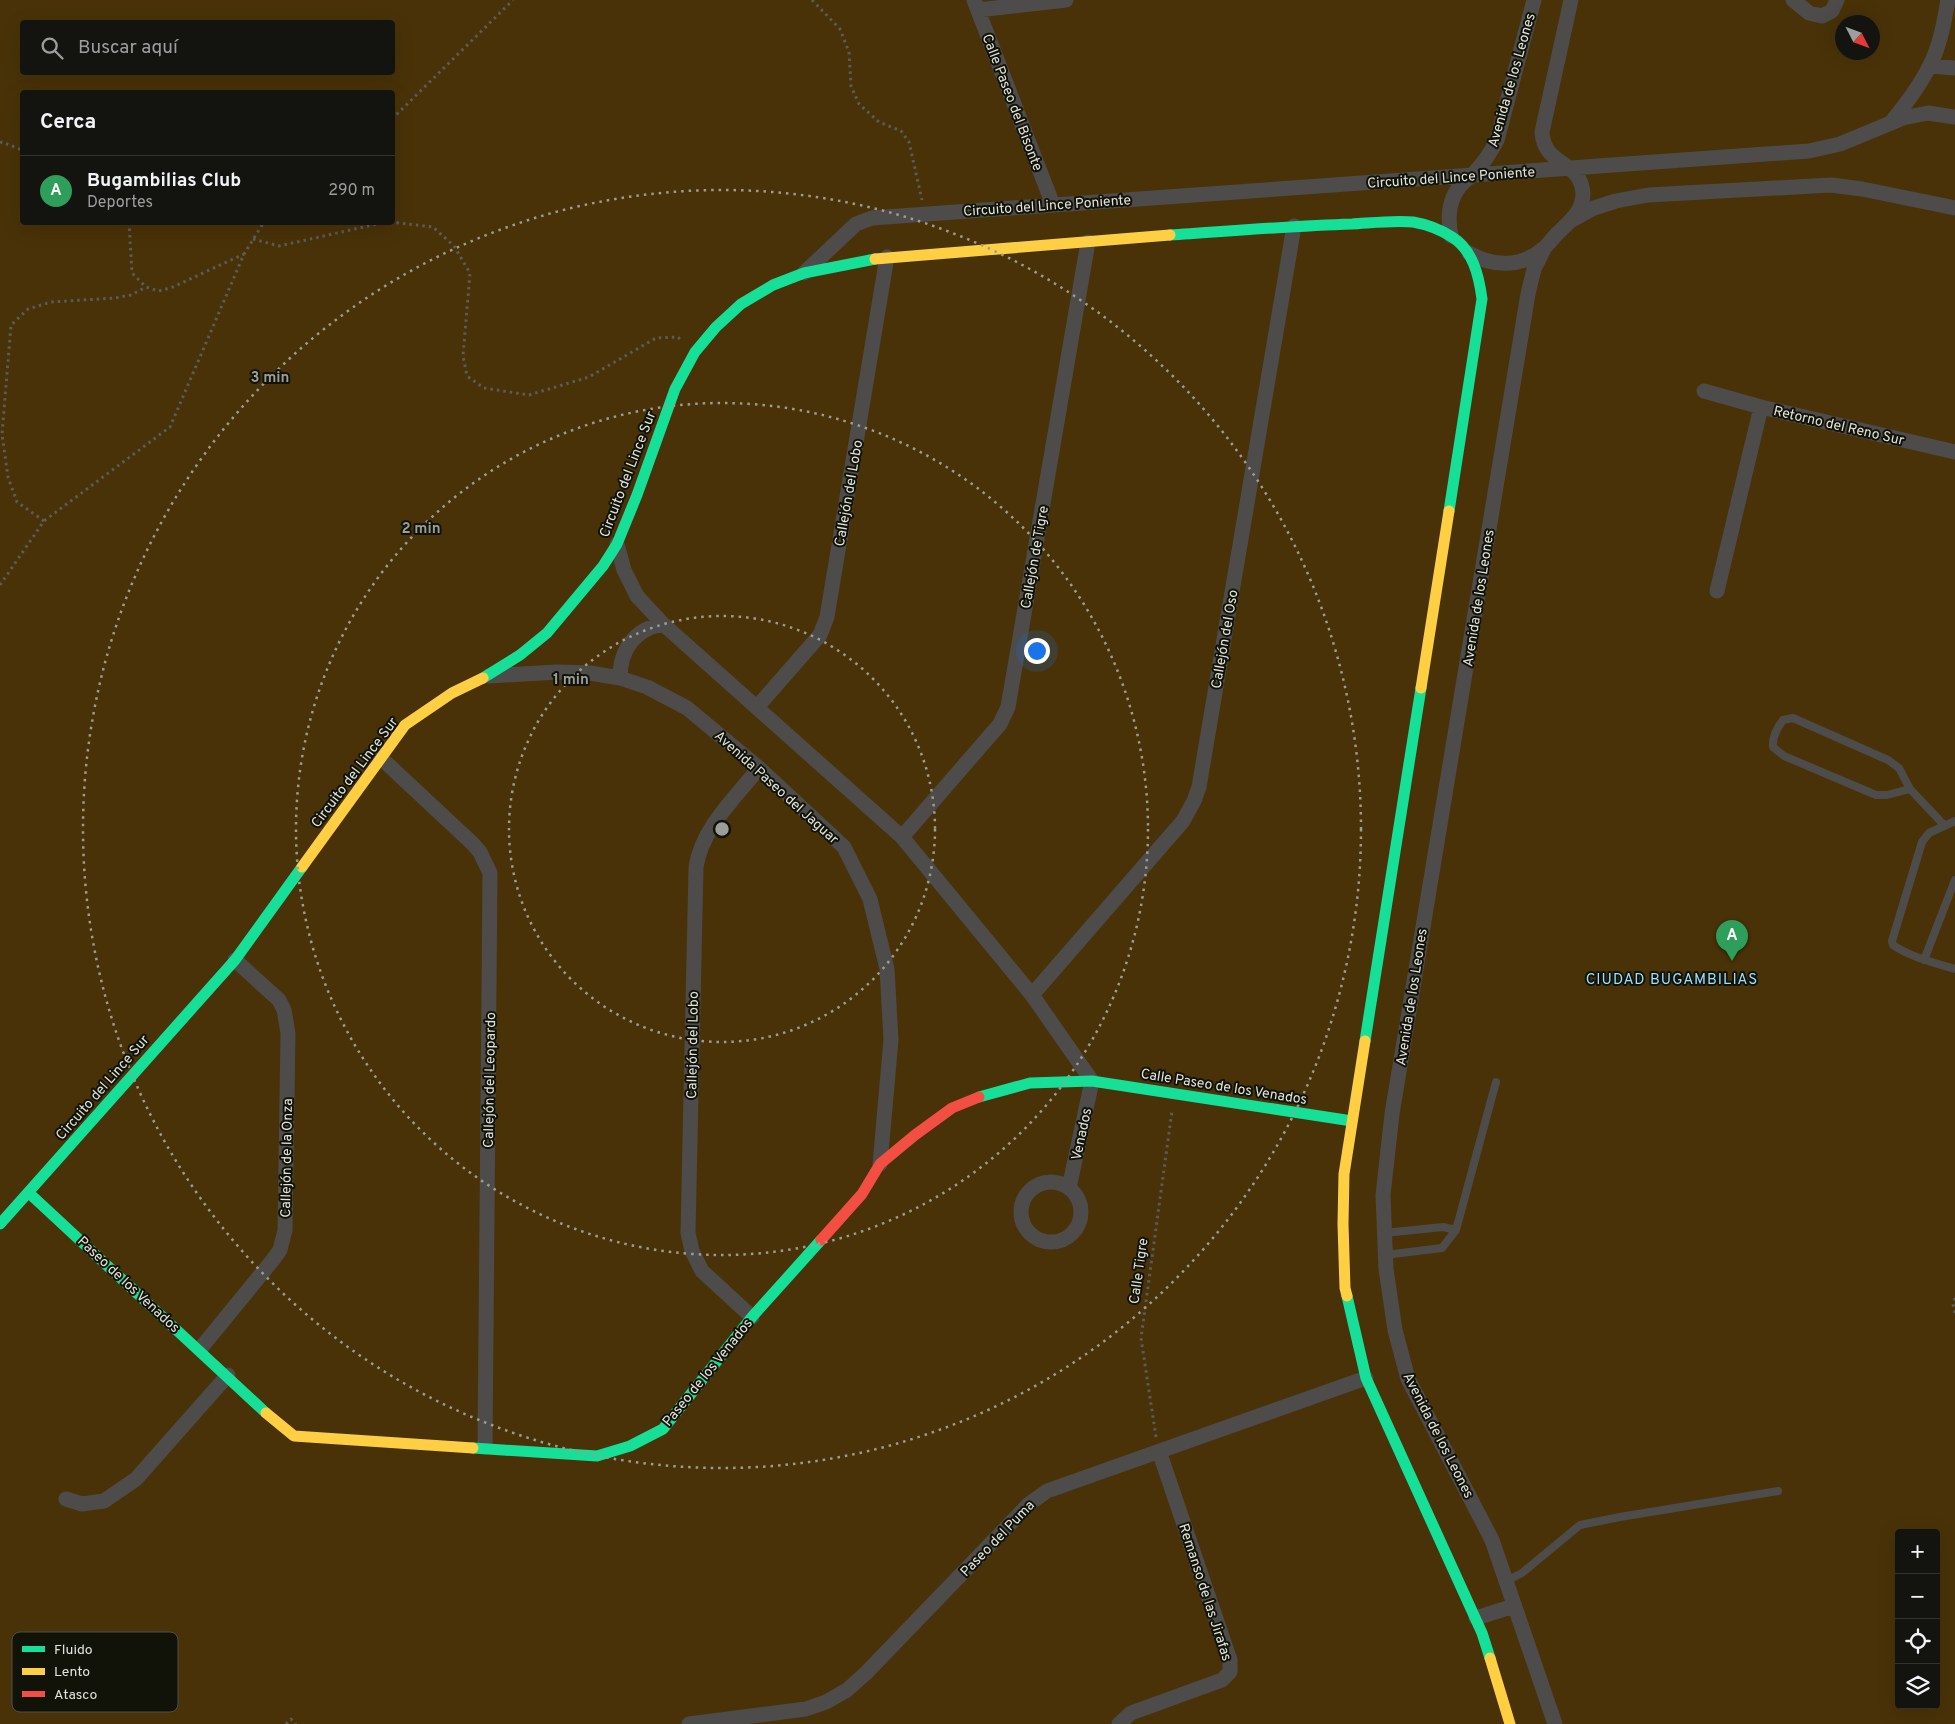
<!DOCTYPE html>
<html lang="es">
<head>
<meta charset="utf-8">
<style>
	:root { --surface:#13140f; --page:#1c1d18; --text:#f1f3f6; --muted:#9d9e9e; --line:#32332f; --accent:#db2777 }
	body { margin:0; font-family:Overpass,sans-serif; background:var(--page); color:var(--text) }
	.controls { position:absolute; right:15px; bottom:15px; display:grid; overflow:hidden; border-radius:5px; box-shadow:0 5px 20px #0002 }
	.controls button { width:45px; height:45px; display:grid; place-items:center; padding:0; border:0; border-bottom:1px solid var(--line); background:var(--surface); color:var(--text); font:25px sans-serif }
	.compass { position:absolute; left:1835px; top:15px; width:45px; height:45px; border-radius:50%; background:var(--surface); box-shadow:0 5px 20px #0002; rotate:132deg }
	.you { position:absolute; left:1036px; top:650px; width:18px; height:18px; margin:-12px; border:4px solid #fff; border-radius:50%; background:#1a73e8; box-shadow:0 0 0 8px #1a73e833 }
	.badge { display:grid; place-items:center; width:32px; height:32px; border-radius:50%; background:var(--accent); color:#fff; font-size:16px; font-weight:700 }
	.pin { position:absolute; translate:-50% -41px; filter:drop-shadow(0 1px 2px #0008) }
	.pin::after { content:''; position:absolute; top:26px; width:18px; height:15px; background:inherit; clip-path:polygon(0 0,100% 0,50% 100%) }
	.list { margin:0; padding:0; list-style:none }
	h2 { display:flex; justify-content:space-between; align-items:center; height:65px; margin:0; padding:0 20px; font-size:21px }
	h2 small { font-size:16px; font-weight:400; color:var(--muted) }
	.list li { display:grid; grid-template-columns:32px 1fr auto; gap:15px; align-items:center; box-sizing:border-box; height:70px; padding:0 20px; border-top:1px solid var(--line) }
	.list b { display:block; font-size:19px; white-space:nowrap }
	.list p { margin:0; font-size:16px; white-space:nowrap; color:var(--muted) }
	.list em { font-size:16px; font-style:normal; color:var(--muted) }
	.icon { flex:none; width:28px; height:28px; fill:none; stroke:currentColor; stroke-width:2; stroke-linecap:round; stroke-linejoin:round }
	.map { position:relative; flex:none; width:1955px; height:1724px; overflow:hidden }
	.search { position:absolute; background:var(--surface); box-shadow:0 5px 20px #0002; left:20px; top:20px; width:375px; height:55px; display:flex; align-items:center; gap:12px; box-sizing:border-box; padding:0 18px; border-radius:5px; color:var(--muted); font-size:19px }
	.panel { position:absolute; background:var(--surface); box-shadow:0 5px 20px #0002; left:20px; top:90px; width:375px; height:135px; border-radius:5px }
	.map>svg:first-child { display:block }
	.green { fill:#493208; fill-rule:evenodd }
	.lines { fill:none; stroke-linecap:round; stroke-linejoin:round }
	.path { stroke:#5b5b58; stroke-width:3; stroke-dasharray:2.5 4; stroke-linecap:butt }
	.lane { stroke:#4d4c4a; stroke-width:8 }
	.street { stroke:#4d4c4a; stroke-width:15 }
	.fast { stroke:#16e098; stroke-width:11 }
	.slow { stroke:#ffcf43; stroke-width:11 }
	.jam { stroke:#f24e42; stroke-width:11 }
	.ring { fill:none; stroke:#9b9d96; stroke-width:2.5; stroke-dasharray:2.5 5 }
	.labels { text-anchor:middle; stroke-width:4; stroke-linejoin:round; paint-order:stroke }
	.street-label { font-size:14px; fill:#e1e3dc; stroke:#111309 }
	.neighbourhood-label { font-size:15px; letter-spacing:1px; fill:#9cdfff; stroke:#111309 }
	.key { fill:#111309; stroke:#4f5148; stroke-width:1 }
	.key-label { font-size:14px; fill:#e1e3dc }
	.centre { fill:#9b9d96; stroke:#111309; stroke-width:2.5 }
	.ring-label { font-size:15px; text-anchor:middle; font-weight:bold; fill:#9b9d96; stroke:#111309; stroke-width:4; stroke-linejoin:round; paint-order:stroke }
</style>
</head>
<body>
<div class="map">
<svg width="1955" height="1724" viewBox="0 0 1955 1724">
	<rect width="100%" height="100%" fill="#191a14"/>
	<path class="green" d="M0,0H1955V1724H0ZM22,22H392V72H22ZM1842,22H1872V52H1842ZM22,92H392V222H22ZM1899,1533H1936V1705H1899Z"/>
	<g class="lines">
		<path class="path" d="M812,0L840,29L849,52L851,86L859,104L879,122L901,131L909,142L922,200
			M392,119L513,0
			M0,143L2,142L22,150
			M129,222L132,273L146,287L159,291L173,287L244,254
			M390,222L433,227L454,246L470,273L463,356L467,376L484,388L529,395L589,377L656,338L678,337L681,340
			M253,239L279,246L386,222
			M44,521L17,502L8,477L2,434L11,325L28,309L51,302L115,298L131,295L146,287
			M0,585L44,521L170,427L244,254L264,222
			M1955,1298L1953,1304L1955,1314
			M1156,1437L1141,1338L1172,1111
			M286,1724L291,1719L296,1724"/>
		<path class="lane" d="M1910,789L1887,795H1876L1784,756L1773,747C1772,737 1777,728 1783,720L1793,718L1888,760L1899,768L1910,789L1944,825
			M1955,821L1929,833L1922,842L1892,941L1893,945C1910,957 1935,963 1955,969
			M1924,960L1955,880
			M1384,1233L1443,1227L1456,1230
			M1385,1255L1442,1248L1456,1230L1496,1082
			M1506,1581L1522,1573L1580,1525L1620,1517L1778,1491"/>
		<path class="street" d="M974,0L1053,205
			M1793,0L1809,13L1822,16L1832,11L1837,0
			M978,10L1066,0
			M1930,66L1955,68
			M1892,121C1906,104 1919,87 1929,67C1940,47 1944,22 1948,0
			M1572,220L1594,208L1616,201L1648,195L1831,185L1862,189L1955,208
			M1451,236C1447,216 1449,196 1464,182C1467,179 1470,177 1473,174C1483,164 1491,152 1497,140L1534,0
			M1545,247L1534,269L1528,294L1392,1114L1383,1195L1386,1269L1395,1330L1408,1379L1492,1540L1555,1724
			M1469,253C1493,267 1522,268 1544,248C1550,243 1554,236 1560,231C1571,220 1583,211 1583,193C1581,160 1544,167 1542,132L1571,0
			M804,273L856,224L872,218L1809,151L1840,144L1903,118L1928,113L1955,117
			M1704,391L1761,407L1955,452
			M617,544L624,570L637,596L663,624L902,837L1032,995L1092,1081L1069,1188
			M1717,591L1761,407
			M489,676L557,672L590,673L620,678L647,687L687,708L759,768L844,847L870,899L887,969L891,1040L880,1164
			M620,678C620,649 635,629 663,624
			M758,706L820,635L827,617L887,257
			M381,758L472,843L480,852L490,873L485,1447
			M902,837L1000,724L1008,707L1088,242
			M1032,995L1183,821L1194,801L1199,787L1294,226
			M1021 1212a30 30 0 1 1 60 0a30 30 0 1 1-60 0Z
			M752,1317L702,1271L692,1251L688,1233L696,867C702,828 735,798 759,768
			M200,1349L272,1261L280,1250L285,1230L288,1033L284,1010L279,1000L235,960
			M66,1499L82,1504L104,1501L136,1479L228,1375
			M1476,1618L1514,1606
			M689,1724L806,1709L826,1702L847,1690L866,1673L1029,1504L1047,1491L1366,1378
			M1119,1724L1131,1713L1222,1680L1230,1672V1660L1159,1451"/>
		<path class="fast" d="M1170,235C1231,231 1291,226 1352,224C1370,223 1395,220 1413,222C1425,224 1441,230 1452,237C1473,250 1479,276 1482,299L1449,511
			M483,678L520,655L547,633L603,566L617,544L637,495L675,389L695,352L716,327L741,304L773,285L804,273L875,259
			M1365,1041L1421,688
			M979,1097L1030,1083L1092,1081L1352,1121
			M29,1193L266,1413
			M0,1224L235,960L302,867
			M1347,1296L1366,1378L1482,1633L1490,1658
			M473,1448L597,1456L630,1446L663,1429L752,1317L821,1240"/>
		<path class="slow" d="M875,259L1170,235
			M1421,688L1449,511
			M302,867L405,725L452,693L483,678
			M1347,1296L1345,1288L1343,1224L1344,1174L1365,1041
			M266,1413L294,1436L473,1448
			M1490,1658L1510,1724"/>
		<path class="jam" d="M821,1240L862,1194L880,1164L915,1135L952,1108L979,1097"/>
	</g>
	<g class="ring">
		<circle cx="722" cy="829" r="213"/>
		<circle cx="722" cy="829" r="426"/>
		<circle cx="722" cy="829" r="639"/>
	</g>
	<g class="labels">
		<g class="street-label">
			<text transform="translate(1511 80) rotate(-74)" y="5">Avenida de los Leones</text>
			<text transform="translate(1013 102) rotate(69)" y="5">Calle Paseo del Bisonte</text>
			<text transform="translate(1451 177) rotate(-4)" y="5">Circuito del Lince Poniente</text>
			<text transform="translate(1047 205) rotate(-4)" y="5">Circuito del Lince Poniente</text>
			<text transform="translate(1839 425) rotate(13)" y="5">Retorno del Reno Sur</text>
			<text transform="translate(627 474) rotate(-69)" y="5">Circuito del Lince Sur</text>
			<text transform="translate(848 493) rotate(-80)" y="5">Callejón del Lobo</text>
			<text transform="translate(1034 557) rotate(-80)" y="5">Callejón de Tigre</text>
			<text transform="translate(1478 598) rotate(-81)" y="5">Avenida de los Leones</text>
			<text transform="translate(1224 639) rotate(-80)" y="5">Callejón del Oso</text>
			<text transform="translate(354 772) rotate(-53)" y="5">Circuito del Lince Sur</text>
			<text transform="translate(777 787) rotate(42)" y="5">Avenida Paseo del Jaguar</text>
			<text transform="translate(1411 997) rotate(-81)" y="5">Avenida de los Leones</text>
			<text transform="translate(692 1045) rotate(-89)" y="5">Callejón del Lobo</text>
			<text transform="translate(489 1080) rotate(-89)" y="5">Callejón del Leopardo</text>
			<text transform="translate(1224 1086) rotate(9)" y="5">Calle Paseo de los Venados</text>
			<text transform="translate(102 1087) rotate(-49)" y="5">Circuito del Lince Sur</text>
			<text transform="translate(1081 1134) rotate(-78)" y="5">Venados</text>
			<text transform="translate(286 1158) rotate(-89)" y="5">Callejón de la Onza</text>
			<text transform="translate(1138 1271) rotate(-82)" y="5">Calle Tigre</text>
			<text transform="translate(129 1284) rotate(43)" y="5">Paseo de los Venados</text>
			<text transform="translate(707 1372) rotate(-51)" y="5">Paseo de los Venados</text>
			<text transform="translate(1439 1435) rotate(63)" y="5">Avenida de los Leones</text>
			<text transform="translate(997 1538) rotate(-46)" y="5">Paseo del Puma</text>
			<text transform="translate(1206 1592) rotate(72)" y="5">Remanso de las Jirafas</text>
		</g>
		<g class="neighbourhood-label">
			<text x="1672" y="984">CIUDAD BUGAMBILIAS</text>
		</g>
	</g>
	<rect x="12" y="1632" width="166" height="80" rx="8" class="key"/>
	<rect x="22" y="1646" width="23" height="6" fill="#16e098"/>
	<rect x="22" y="1668" width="23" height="7" fill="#ffcf43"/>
	<rect x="22" y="1691" width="23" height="6" fill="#f24e42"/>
	<g class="key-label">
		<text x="54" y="1654">Fluido</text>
		<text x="54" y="1676">Lento</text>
		<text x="54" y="1699">Atasco</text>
	</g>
	<circle cx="722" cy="829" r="8" class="centre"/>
	<g class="ring-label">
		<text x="270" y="382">3 min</text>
		<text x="421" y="533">2 min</text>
		<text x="571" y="684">1 min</text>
	</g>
</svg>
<div class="controls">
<button>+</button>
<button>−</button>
<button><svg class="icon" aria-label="locate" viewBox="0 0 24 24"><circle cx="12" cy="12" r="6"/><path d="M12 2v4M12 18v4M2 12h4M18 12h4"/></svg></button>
<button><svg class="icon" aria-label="layers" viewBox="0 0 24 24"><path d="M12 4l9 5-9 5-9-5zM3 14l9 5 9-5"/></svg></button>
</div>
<svg class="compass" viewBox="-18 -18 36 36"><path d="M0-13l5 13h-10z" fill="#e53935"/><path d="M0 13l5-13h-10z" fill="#9d9e9e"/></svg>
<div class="you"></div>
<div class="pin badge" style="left:1732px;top:961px;background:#2e9e5b">A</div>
<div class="search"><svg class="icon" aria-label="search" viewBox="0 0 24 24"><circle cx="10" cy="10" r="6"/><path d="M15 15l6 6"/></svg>Buscar aquí</div>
<section class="panel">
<h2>Cerca<small></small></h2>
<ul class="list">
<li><span class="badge" style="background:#2e9e5b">A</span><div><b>Bugambilias Club</b><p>Deportes</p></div><em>290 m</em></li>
</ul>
</section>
</div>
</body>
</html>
